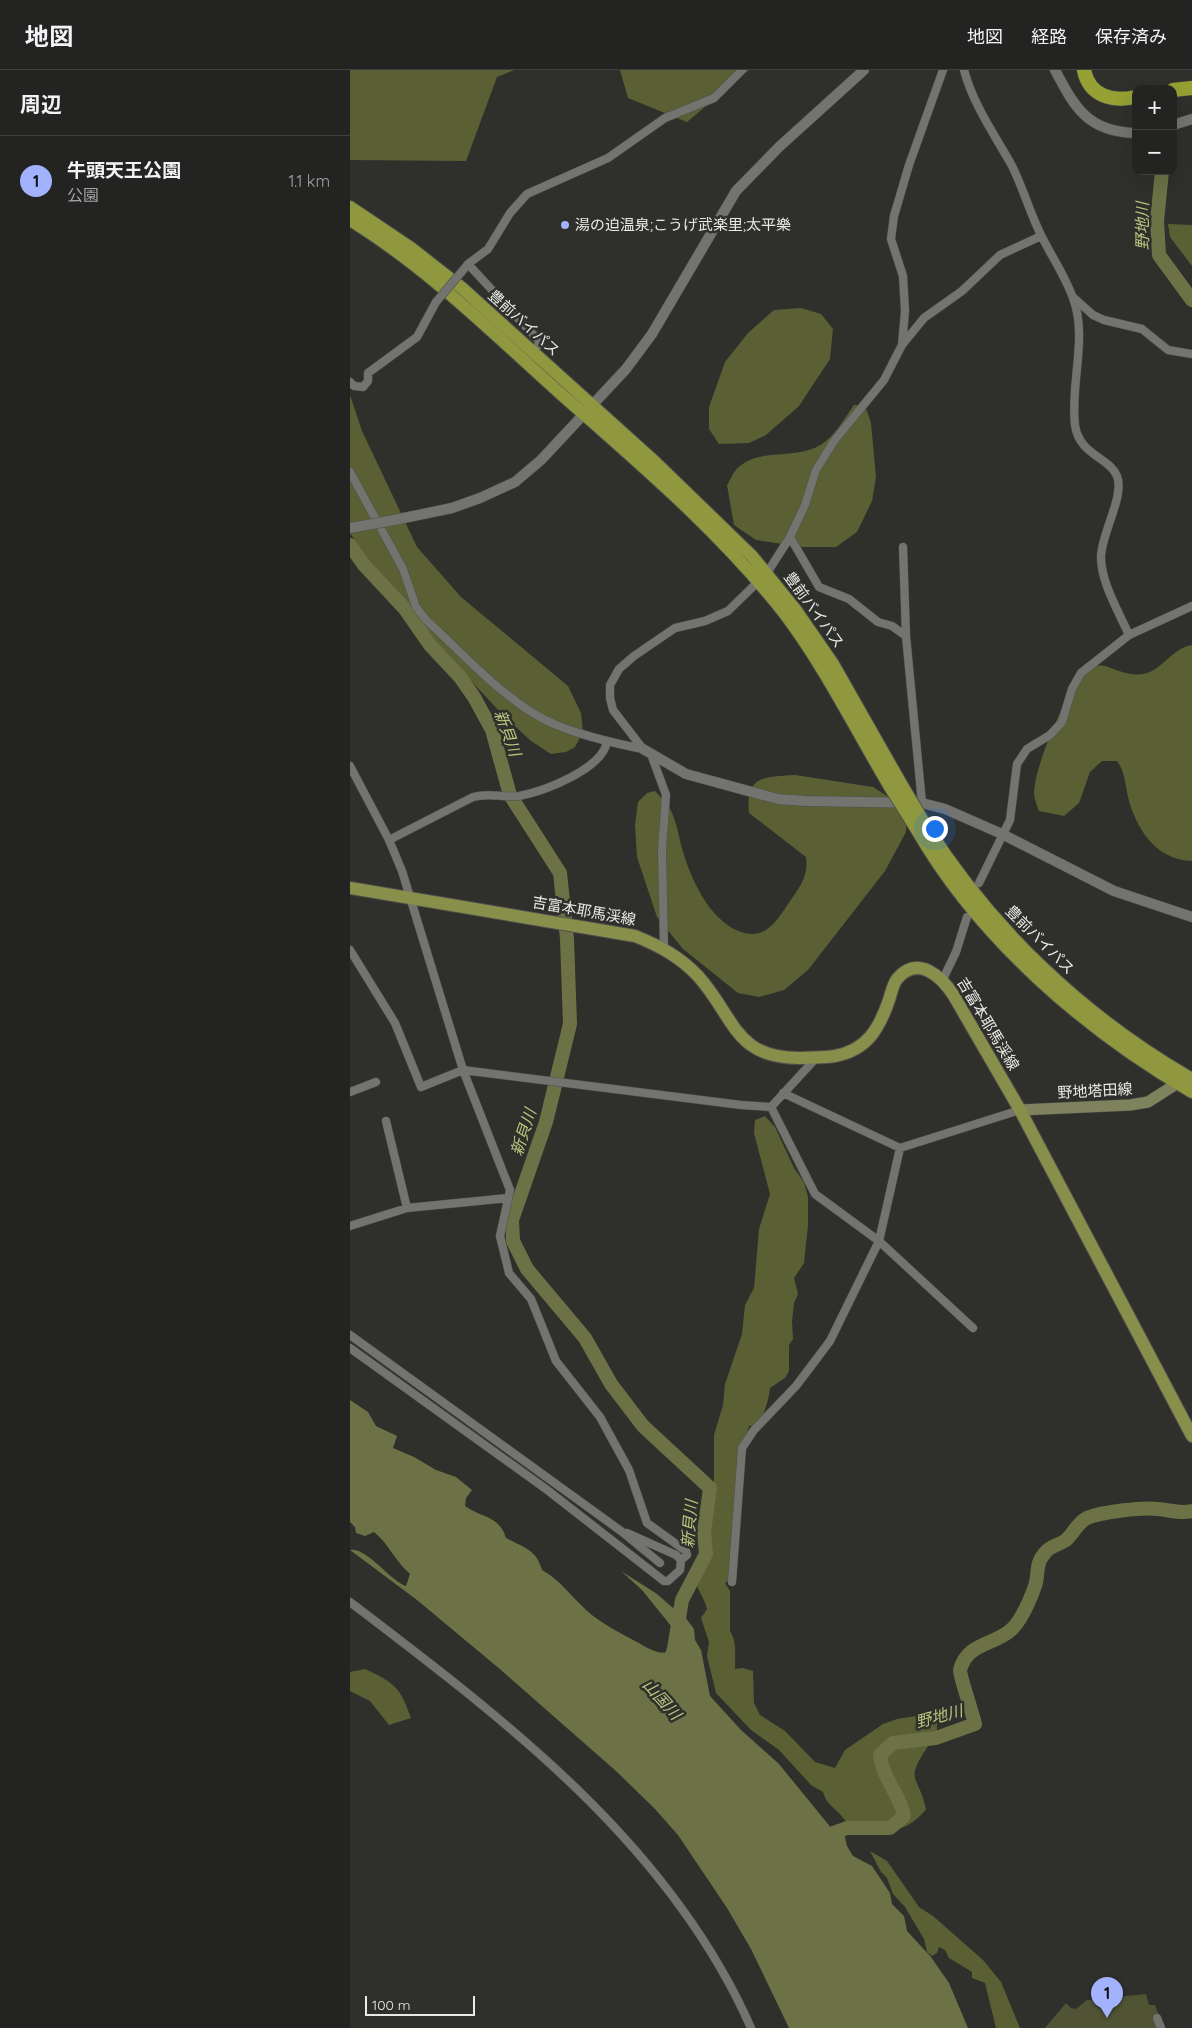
<!DOCTYPE html>
<html lang="ja">
<head>
<meta charset="utf-8">
<style>
	:root { --surface:#232421; --page:#2b2c2a; --text:#f1f3f6; --muted:#a3a4a5; --line:#40413f; --accent:#a3b2fd }
	body { margin:0; font-family:Quicksand,"Noto Sans JP",sans-serif; background:var(--page); color:var(--text) }
	.controls { position:absolute; right:15px; top:15px; display:grid; overflow:hidden; border-radius:10px; box-shadow:0 5px 20px #0002 }
	.controls button { width:45px; height:45px; display:grid; place-items:center; padding:0; border:0; border-bottom:1px solid var(--line); background:var(--surface); color:var(--text); font:25px sans-serif }
	.scale { position:absolute; left:15px; bottom:12px; width:110px; box-sizing:border-box; padding-left:5px; border:2px solid #e9eae7; border-top:0; font-size:14px; line-height:18px; white-space:nowrap; color:#e9eae7; -webkit-text-stroke:4px #2f302c; paint-order:stroke }
	.you { position:absolute; left:584px; top:758px; width:18px; height:18px; margin:-12px; border:4px solid #fff; border-radius:50%; background:#1a73e8; box-shadow:0 0 0 8px #1a73e833 }
	.badge { display:grid; place-items:center; width:32px; height:32px; border-radius:50%; background:var(--accent); color:#111; font-size:16px; font-weight:700 }
	.pin { position:absolute; translate:-50% -41px; filter:drop-shadow(0 1px 2px #0008) }
	.pin::after { content:''; position:absolute; top:26px; width:18px; height:15px; background:inherit; clip-path:polygon(0 0,100% 0,50% 100%) }
	.list { margin:0; padding:0; list-style:none }
	h2 { display:flex; justify-content:space-between; align-items:center; height:65px; margin:0; padding:0 20px; font-size:21px }
	h2 small { font-size:16px; font-weight:400; color:var(--muted) }
	.list li { display:grid; grid-template-columns:32px 1fr auto; gap:15px; align-items:center; box-sizing:border-box; height:90px; padding:0 20px; border-top:1px solid var(--line) }
	.list b { display:block; font-size:19px; white-space:nowrap }
	.list p { margin:0; font-size:16px; white-space:nowrap; color:var(--muted) }
	.list em { font-size:16px; font-style:normal; color:var(--muted) }
	.map { position:relative; flex:none; width:842px; height:1958px; overflow:hidden }
	header { display:flex; align-items:center; gap:30px; box-sizing:border-box; height:70px; padding:0 25px; background:var(--surface); border-bottom:1px solid var(--line) }
	header strong { font-size:24px }
	nav { display:flex; gap:28px; margin-inline-start:auto; font-size:18px }
	main { display:flex }
	aside { flex:1; background:var(--surface) }
	.map>svg:first-child { display:block }
	.green { fill:#505435 }
	.forest { fill:#5a6034 }
	.water { fill:#6c7246 }
	.lines { fill:none; stroke-linecap:round; stroke-linejoin:round }
	.river { stroke:#6c7246; stroke-width:14 }
	.minor-casing { stroke:#4e4f4b; stroke-width:9 }
	.tertiary-casing { stroke:#4e4f4b; stroke-width:11 }
	.secondary-casing { stroke:#4e4f4b; stroke-width:12 }
	.primary-casing { stroke:#4e4f4b; stroke-width:14 }
	.trunk-casing { stroke:#4e4f4b; stroke-width:14 }
	.motorway-casing { stroke:#4e4f4b; stroke-width:15 }
	.minor { stroke:#73746f; stroke-width:8 }
	.tertiary { stroke:#73746f; stroke-width:10 }
	.secondary { stroke:#7e825d; stroke-width:11 }
	.primary { stroke:#888f4b; stroke-width:12 }
	.trunk { stroke:#8f983f; stroke-width:12 }
	.motorway { stroke:#96a133; stroke-width:14 }
	.minor-bridge-casing { stroke:#4e4f4b; stroke-width:9; stroke-linecap:butt }
	.tertiary-bridge-casing { stroke:#4e4f4b; stroke-width:11; stroke-linecap:butt }
	.trunk-bridge-casing { stroke:#4e4f4b; stroke-width:14; stroke-linecap:butt }
	.minor-bridge { stroke:#73746f; stroke-width:8 }
	.tertiary-bridge { stroke:#73746f; stroke-width:10 }
	.trunk-bridge { stroke:#8f983f; stroke-width:12 }
	.poi-dot { fill:#a3b2fd; stroke:#2f302c; stroke-width:2 }
	.labels { text-anchor:middle; stroke-width:5; stroke-linejoin:round; paint-order:stroke }
	.poi-label { font-size:15px; fill:#e9eae7; stroke:#2f302c; text-anchor:start }
	.street-label { font-size:15px; fill:#e9eae7; stroke:#2f302c }
	.water-label { font-size:16px; font-style:italic; fill:#bcc67f; stroke:#2f302c }
</style>
</head>
<body>
<header>
<strong>地図</strong>
<nav><a>地図</a><a>経路</a><a>保存済み</a></nav>
</header>
<main>
<aside>
<h2>周辺<small></small></h2>
<ul class="list">
<li><span class="badge">1</span><div><b>牛頭天王公園</b><p>公園</p></div><em>1.1 km</em></li>
</ul>
</aside>
<div class="map">
<svg width="842" height="1958" viewBox="0 0 842 1958">
	<rect width="100%" height="100%" fill="#2f302c"/>
	<path class="green" d="M796,1924L799,1935H805L814,1958H695L716,1933L721,1938L726,1939L737,1930Z"/>
	<path class="forest" d="M0,0H164L147,7L116,91L0,90Z
		M270,0H399L337,52L278,28Z
		M818,154L842,155V196L820,167Z
		M451,238L471,244L483,259L480,289L449,336L416,365L399,373L369,374L359,359V337L375,292L398,263L424,240Z
		M0,325L12,361L67,477L111,527L218,616L231,643L233,662L225,677L216,682L201,684L181,671L153,645L46,531L0,463Z
		M504,335H515L521,353L526,407L522,431L507,462L486,477H453L406,470L384,455L377,415C381,409 384,400 390,396C412,378 447,390 472,374C486,364 494,349 504,335Z
		M842,575V791C806,790 786,759 778,727C775,713 775,702 767,691H752L740,702L729,733L714,746L689,741C687,735 684,729 684,723C685,693 718,621 735,596C741,596 749,595 755,596C767,600 779,606 793,604C812,601 822,578 842,575Z
		M445,705L523,717L556,738V762L535,801L458,900L434,920L409,927L388,923L333,879L307,847L287,787L285,755L288,732L297,723L305,721C309,726 314,730 318,735C325,747 328,761 331,775C340,807 358,850 391,862C415,870 426,852 438,834C449,818 459,806 456,787L399,743C395,705 415,707 445,705Z
		M415,1046L425,1057L444,1098L454,1112L458,1127V1155L454,1193L444,1208L448,1224L444,1233L442,1251L443,1269L439,1275V1301L435,1308L420,1318C419,1330 414,1344 408,1355L399,1356L393,1380L387,1388V1454L382,1461L384,1479L379,1490V1510L375,1513L380,1521V1561C387,1572 385,1586 385,1599L393,1598L403,1601L404,1633L410,1645L435,1661L465,1692L485,1698L495,1680L533,1654L547,1649L566,1646L587,1647V1663L572,1675L578,1676C554,1713 568,1703 576,1739C561,1761 525,1770 502,1757C497,1754 493,1747 489,1743C481,1735 476,1733 473,1722L461,1715L429,1680L401,1660L366,1623L357,1586L359,1572L351,1548L357,1539C354,1526 345,1518 344,1503L357,1492L359,1482L358,1465L364,1414V1365L373,1335L375,1314L392,1264L395,1235L404,1218L409,1159L420,1124L404,1063L405,1050Z
		M15,1599C45,1613 50,1617 61,1648L39,1655L20,1631L0,1621V1602Z
		M520,1781L537,1791L569,1837L583,1846L633,1890L651,1912L670,1958H646L635,1913L622,1908V1902L599,1888L595,1880L589,1877L587,1883L582,1886L577,1882L574,1869L555,1837L543,1824L537,1808L531,1802Z"/>
	<path class="water" d="M0,1330L18,1342L26,1356L47,1366L43,1378L64,1387L86,1400L106,1407L122,1420L116,1428L115,1436C131,1448 149,1445 156,1468C174,1478 186,1479 192,1500C208,1509 217,1521 230,1534C246,1551 265,1560 285,1571C300,1579 311,1588 328,1579L321,1562L330,1567L292,1520L271,1501L307,1524L323,1538L333,1522L337,1524L332,1543L344,1559L345,1570L351,1580L360,1626L391,1660L429,1694L482,1759L493,1758L497,1776L503,1786L522,1796L540,1823L542,1834L554,1846L557,1861L581,1887L599,1913L618,1958H439L401,1879L377,1838L328,1765L305,1739L266,1701L151,1600L67,1530L0,1480C17,1477 40,1511 56,1516L60,1504C45,1491 39,1474 24,1462L15,1466L6,1463L5,1457L0,1452Z"/>
	<g class="lines">
		<path class="river" d="M812,101L807,151L809,185L842,230
			M0,475L14,495L55,539L80,575L110,607L124,627L142,660L160,725L210,803L217,869L220,954L196,1052L162,1150L163,1171L177,1199L235,1268L261,1314L293,1356L360,1418L354,1462L356,1484L332,1530L324,1579L317,1599
			M475,1766L497,1758H540L554,1746C550,1724 532,1708 530,1685L543,1673L586,1668L625,1654C623,1645 609,1603 610,1600C617,1572 646,1575 662,1559C673,1548 680,1530 685,1516C689,1505 685,1494 694,1484C700,1475 708,1476 716,1470C724,1463 727,1453 737,1448C751,1442 792,1437 808,1439C820,1440 830,1444 842,1441"/>
		<g class="minor-casing">
			<path id="minor" d="M614,0C623,34 644,64 661,94C673,117 680,144 692,167C702,187 715,206 723,228C738,268 720,313 725,355C729,385 759,387 767,406C775,426 751,464 751,487C751,513 769,542 779,565
				M118,194L191,273L182,281
				M114,199L118,194L138,179L160,143L177,124L258,88L315,48L364,28L392,0
				M724,228L743,245L754,250L792,259L818,280L842,284
				M552,275L555,241L553,206L541,169L544,146L559,95L593,0
				M0,312L4,316L13,317L18,311V303L67,267L86,232
				M0,402L53,499L66,537L76,550C114,584 157,634 204,654C232,666 263,673 293,679
				M440,467L469,517L499,529L528,552L542,556L556,566
				M553,477L556,566L572,733
				M293,679L263,640L260,628V615L269,599L284,586L325,558L355,551L378,541L417,503L440,467L455,435L466,400L484,371L534,310L552,275L574,248L612,221L650,185L691,166
				M301,684L316,725L312,779L314,877
				M0,696L39,770L52,801L113,1000L160,1120L150,1166L159,1203L181,1229L206,1291L250,1347L279,1400L297,1453L336,1481L337,1485L331,1490L330,1500L318,1511H314L196,1419L0,1278
				M39,770L123,727C140,722 153,728 169,726C195,721 252,699 257,672
				M629,813L660,750L667,694L677,679L700,665L712,652L722,619L731,603L779,565L842,536
				M0,880L45,953L71,1017L113,1000L391,1035L421,1037L467,987
				M593,909L606,882L617,847
				M0,1022L26,1012
				M433,1023L550,1078L670,1040
				M421,1037L465,1124L529,1171L623,1258
				M36,1051L57,1138
				M0,1156L57,1138L158,1128
				M0,1265L271,1461L310,1493
				M277,1463L326,1485L331,1490
				M382,1512L392,1378L404,1360L446,1316L480,1271L529,1171L550,1078
				M0,1532C155,1650 320,1774 401,1958
				M807,1948L811,1958"/>
		</g>
		<g class="tertiary-casing">
			<path id="tertiary" d="M705,0C725,38 738,62 786,63
				M823,55L842,49
				M44,450L102,438L130,428L165,412L191,390L276,299L302,264L386,121L429,77L514,0
				M293,679L336,704L428,729L455,731L572,733L595,739L652,764L764,821L842,847"/>
		</g>
		<g class="secondary-casing">
			<path id="secondary" d="M670,1040L780,1035L798,1032L834,1009"/>
		</g>
		<g class="primary-casing">
			<path id="primary" d="M0,818L285,866C310,876 330,887 348,906C385,947 384,989 451,988C462,987 474,988 485,986C517,980 529,959 539,930C541,924 543,914 547,909C568,884 592,907 604,926L670,1040L842,1366"/>
		</g>
		<g class="trunk-casing">
			<path id="trunk" d="M0,137L61,178L112,218L305,392L402,486L445,539L483,594L550,712
				M0,150C78,198 143,263 211,324C289,393 370,461 435,544C475,597 506,660 540,717
				M575,754C641,859 734,947 842,1009
				M567,760C629,868 735,960 842,1022"/>
		</g>
		<g class="motorway-casing">
			<path id="motorway" d="M734,0C739,26 762,32 786,27
				M823,20L842,18"/>
		</g>
		<use href="#minor" class="minor"/>
		<use href="#tertiary" class="tertiary"/>
		<use href="#secondary" class="secondary"/>
		<use href="#primary" class="primary"/>
		<use href="#trunk" class="trunk"/>
		<use href="#motorway" class="motorway"/>
		<g class="minor-bridge-casing">
			<path id="minor-bridge" d="M86,232L114,199"/>
		</g>
		<g class="tertiary-bridge-casing">
			<path id="tertiary-bridge" d="M0,458L44,450"/>
		</g>
		<g class="trunk-bridge-casing">
			<path id="trunk-bridge" d="M550,712L575,754
				M540,717L567,760"/>
		</g>
		<use href="#minor-bridge" class="minor-bridge"/>
		<use href="#tertiary-bridge" class="tertiary-bridge"/>
		<use href="#trunk-bridge" class="trunk-bridge"/>
	</g>
	<circle class="poi-dot" cx="215" cy="155" r="5"/>
	<g class="labels">
		<g class="poi-label">
			<text x="225" y="160">湯の迫温泉;こうげ武楽里;太平樂</text>
		</g>
		<g class="street-label">
			<text transform="translate(174 253) rotate(42)" y="5">豊前バイパス</text>
			<text transform="translate(464 540) rotate(54)" y="5">豊前バイパス</text>
			<text transform="translate(234 841) rotate(10)" y="5">吉富本耶馬渓線</text>
			<text transform="translate(690 870) rotate(45)" y="5">豊前バイパス</text>
			<text transform="translate(638 954) rotate(59)" y="5">吉富本耶馬渓線</text>
			<text transform="translate(745 1021) rotate(-3)" y="5">野地塔田線</text>
		</g>
		<g class="water-label">
			<text transform="translate(792 156) rotate(-90)" y="6">野地川</text>
			<text transform="translate(158 663) rotate(70)" y="6">新貝川</text>
			<text transform="translate(173 1062) rotate(-72)" y="6">新貝川</text>
			<text transform="translate(339 1454) rotate(-85)" y="6">新貝川</text>
			<text transform="translate(312 1629) rotate(48)" y="6">山国川</text>
			<text transform="translate(589 1646) rotate(-15)" y="6">野地川</text>
		</g>
	</g>
</svg>
<div class="controls">
<button>+</button>
<button>−</button>
</div>
<div class="scale">100 m</div>
<div class="you"></div>
<div class="pin badge" style="left:757px;top:1948px">1</div>
</div>
</main>
</body>
</html>
